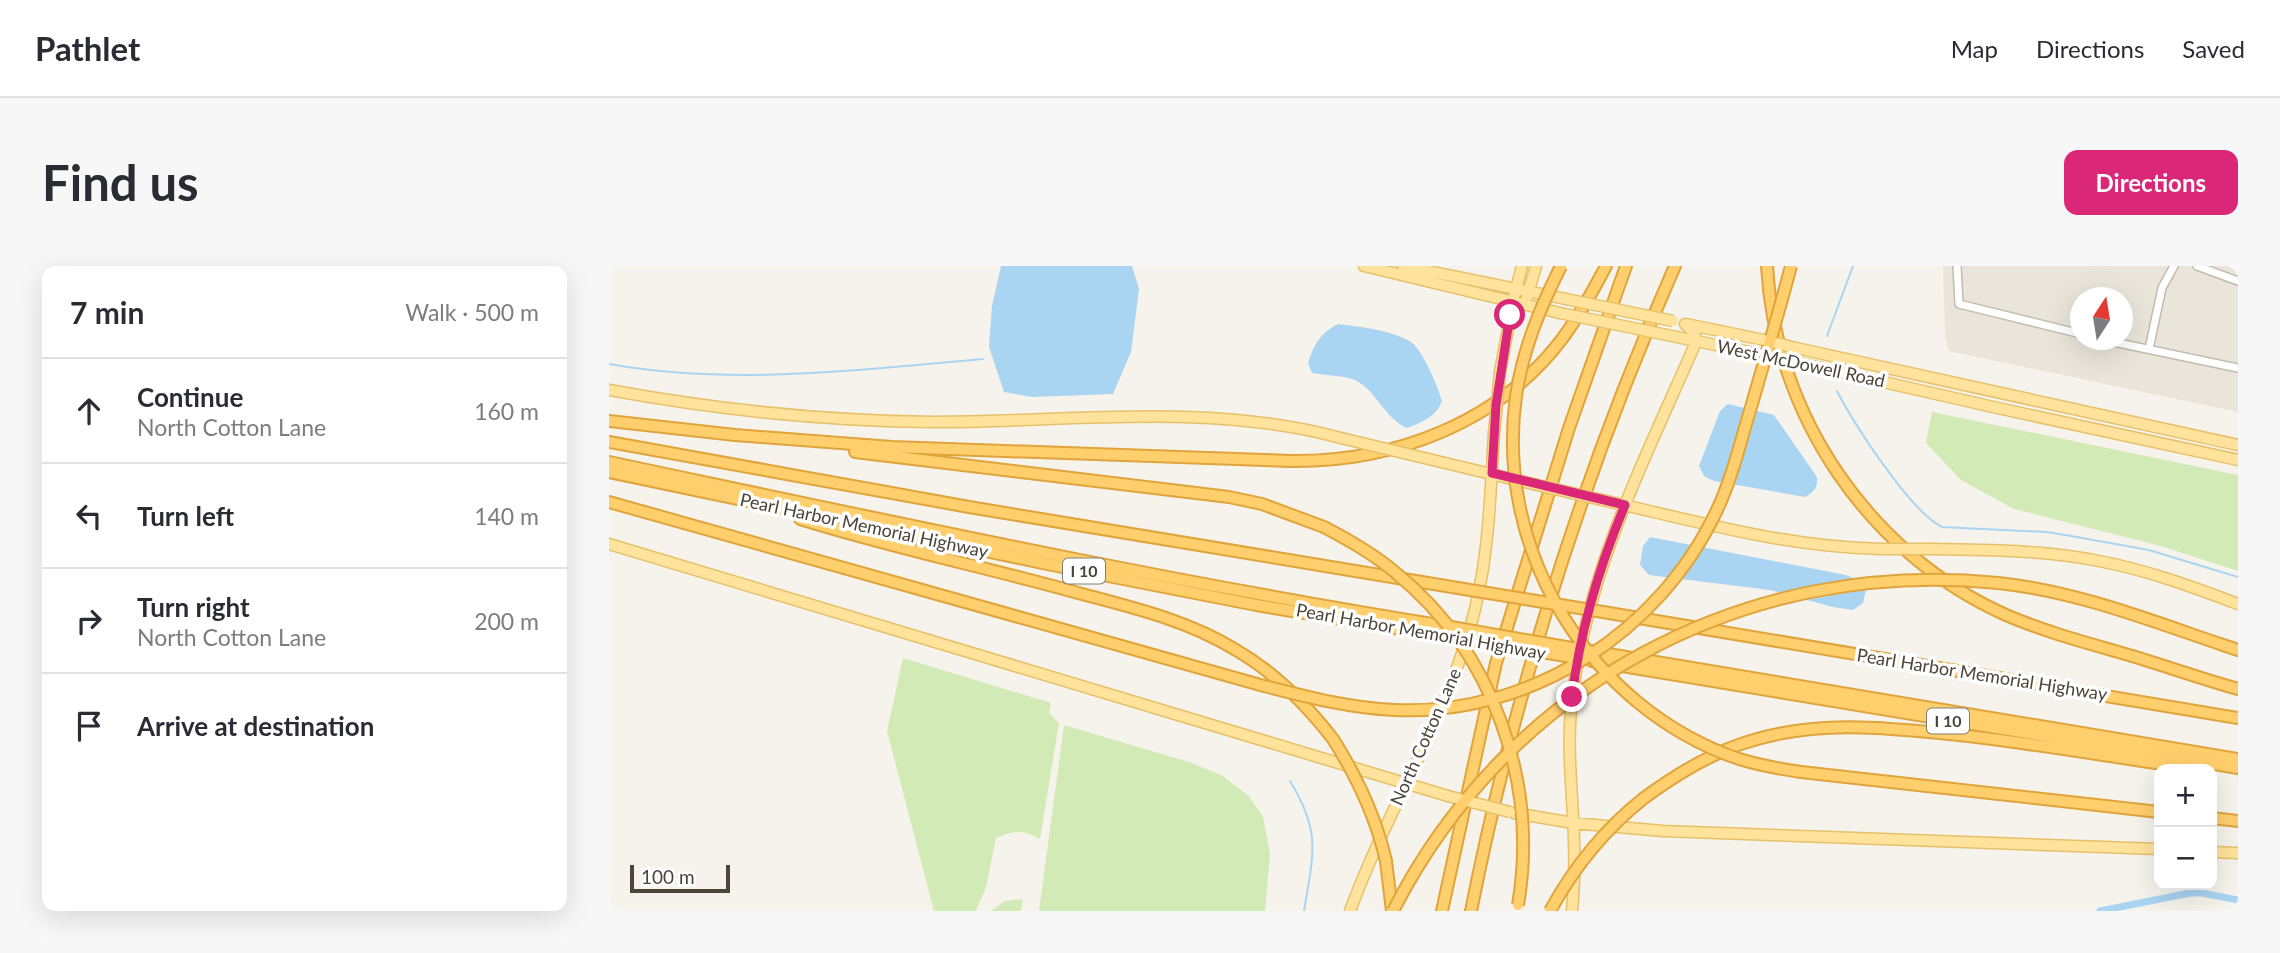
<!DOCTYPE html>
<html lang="en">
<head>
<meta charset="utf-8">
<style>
	:root { --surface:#fff; --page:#f7f7f7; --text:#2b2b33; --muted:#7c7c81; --line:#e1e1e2; --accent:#db2777 }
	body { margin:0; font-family:Lato,sans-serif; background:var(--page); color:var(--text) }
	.controls { position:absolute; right:21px; bottom:21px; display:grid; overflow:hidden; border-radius:14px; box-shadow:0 7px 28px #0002 }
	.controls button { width:63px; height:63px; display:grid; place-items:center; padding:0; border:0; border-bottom:2px solid var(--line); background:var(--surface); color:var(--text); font:35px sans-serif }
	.compass { position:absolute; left:1461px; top:21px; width:63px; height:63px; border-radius:50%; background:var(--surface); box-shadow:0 7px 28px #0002; rotate:12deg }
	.scale { position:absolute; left:21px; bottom:18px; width:100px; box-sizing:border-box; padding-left:7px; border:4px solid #4b4439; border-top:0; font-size:19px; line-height:24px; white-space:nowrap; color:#4b4439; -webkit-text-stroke:5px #fff; paint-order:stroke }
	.stop { position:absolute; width:21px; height:21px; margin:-16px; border:5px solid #db2777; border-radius:50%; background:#fff }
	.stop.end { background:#db2777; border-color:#fff; box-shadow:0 2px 7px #0008 }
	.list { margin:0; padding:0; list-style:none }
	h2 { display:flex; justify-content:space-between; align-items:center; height:91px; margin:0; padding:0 28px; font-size:30px }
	h2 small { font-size:23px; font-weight:400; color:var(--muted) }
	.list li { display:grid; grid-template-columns:46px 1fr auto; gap:21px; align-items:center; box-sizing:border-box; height:105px; padding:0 28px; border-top:2px solid var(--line) }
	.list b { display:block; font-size:26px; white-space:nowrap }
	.list p { margin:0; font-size:23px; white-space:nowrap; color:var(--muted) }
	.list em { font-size:23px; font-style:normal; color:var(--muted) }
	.icon { flex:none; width:38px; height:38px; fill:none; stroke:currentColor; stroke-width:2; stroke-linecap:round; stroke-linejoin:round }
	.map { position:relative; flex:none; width:1629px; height:645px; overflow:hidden; border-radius:14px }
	header { display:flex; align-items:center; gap:42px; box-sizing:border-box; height:98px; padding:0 35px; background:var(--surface); border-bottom:2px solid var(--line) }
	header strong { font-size:33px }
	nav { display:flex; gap:38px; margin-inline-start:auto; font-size:24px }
	.intro { display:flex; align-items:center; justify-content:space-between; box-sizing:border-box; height:168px; padding:0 42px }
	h1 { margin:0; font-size:49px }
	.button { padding:18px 32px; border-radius:14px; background:var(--accent); color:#fff; font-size:24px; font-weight:700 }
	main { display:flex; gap:42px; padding:0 42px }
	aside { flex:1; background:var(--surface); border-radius:14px; box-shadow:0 7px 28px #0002 }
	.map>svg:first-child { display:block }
	.residential { fill:#eae5da; fill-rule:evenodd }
	.green { fill:#d2eab5 }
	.water { fill:#a9d4f2 }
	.pier { fill:#f6f3ec }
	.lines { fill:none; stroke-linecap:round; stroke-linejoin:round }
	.stream { stroke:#a9d4f2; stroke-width:2 }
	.canal { stroke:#a9d4f2; stroke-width:7 }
	.minor-casing { stroke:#c2bbae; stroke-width:10 }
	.major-casing { stroke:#e6c16a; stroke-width:13 }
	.highway-casing { stroke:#e0a43c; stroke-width:14 }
	.minor { stroke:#fff; stroke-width:7 }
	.major { stroke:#ffe39c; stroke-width:10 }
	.highway { stroke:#ffcf6e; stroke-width:10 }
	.major-bridge-casing { stroke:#e6c16a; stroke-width:13; stroke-linecap:butt }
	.highway-bridge-casing { stroke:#e0a43c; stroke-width:14; stroke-linecap:butt }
	.major-bridge { stroke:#ffe39c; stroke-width:10 }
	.highway-bridge { stroke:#ffcf6e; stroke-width:10 }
	.route { stroke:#db2777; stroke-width:9 }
	.labels { text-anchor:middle; stroke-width:7; stroke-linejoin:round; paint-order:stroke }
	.shield { fill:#fff; stroke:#817c74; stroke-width:2 }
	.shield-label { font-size:16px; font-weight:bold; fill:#4b4439 }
	.street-label { font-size:18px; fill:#4b4439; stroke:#fff }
</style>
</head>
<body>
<header>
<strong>Pathlet</strong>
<nav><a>Map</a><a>Directions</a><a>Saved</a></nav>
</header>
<div class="intro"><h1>Find us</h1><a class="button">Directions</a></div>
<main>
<aside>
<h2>7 min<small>Walk · 500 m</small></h2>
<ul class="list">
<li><svg class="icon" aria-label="ahead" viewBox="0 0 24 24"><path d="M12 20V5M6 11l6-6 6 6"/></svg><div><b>Continue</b><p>North Cotton Lane</p></div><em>160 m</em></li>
<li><svg class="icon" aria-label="left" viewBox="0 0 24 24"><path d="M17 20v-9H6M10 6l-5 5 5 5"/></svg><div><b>Turn left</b></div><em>140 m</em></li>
<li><svg class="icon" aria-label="right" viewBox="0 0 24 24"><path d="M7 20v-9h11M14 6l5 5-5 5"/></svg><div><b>Turn right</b><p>North Cotton Lane</p></div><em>200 m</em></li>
<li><svg class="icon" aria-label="arrive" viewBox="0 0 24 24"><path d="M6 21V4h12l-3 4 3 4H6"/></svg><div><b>Arrive at destination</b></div></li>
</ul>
</aside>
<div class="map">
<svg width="1629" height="645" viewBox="0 0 1629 645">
	<rect width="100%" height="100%" fill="#f6f3ec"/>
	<path class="residential" d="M1334,0H1629V146L1340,85L1336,70ZM1472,32H1514V74H1472Z"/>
	<path class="green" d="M1323,146L1629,209V305L1552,280L1405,243L1352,214L1317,177Z
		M294,392L442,437L440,447L450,457L431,573C412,563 407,564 387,572L377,621L367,645H325L278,465Z
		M455,459L580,496L612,509L640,530L654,551L661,588L656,645H430Z
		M414,633L412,645H382L396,635Z"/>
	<path class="water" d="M392,0H523L530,23L522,86L504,128L423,131L395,126L380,81L383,40Z
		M729,58C748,60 788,65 803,77C814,85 829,121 833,135C827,151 813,156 798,162C775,152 768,125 746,114C737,110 714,109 703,107L699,97C705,79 711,67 729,58Z
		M1119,138L1165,149L1208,211C1209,222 1205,226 1196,231L1105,215L1095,210L1090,200L1111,145Z
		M1041,271L1237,309L1253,316L1257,323L1254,337L1244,344L1224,341L1161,324L1040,309L1031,299L1034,280Z"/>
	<path class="pier" d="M1137,139L1149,141L1131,202L1125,222L1112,220Z
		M1251,311L1255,314L1261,323L1189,335L1163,328Z"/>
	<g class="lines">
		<path class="stream" d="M1218,70L1244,0
			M0,98C125,120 249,104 374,93
			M1228,125C1245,158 1301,245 1333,261L1438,266L1462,270L1540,284L1629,311
			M681,515C713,567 704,589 695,645"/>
		<path class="canal" d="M1491,645L1581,627H1593L1629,634"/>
		<g class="minor-casing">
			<path id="minor" d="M1348,0L1350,38L1472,68
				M1588,0L1629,15
				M1495,74L1629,102
				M1540,83L1553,22L1565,0"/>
		</g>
		<g class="major-casing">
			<path id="major" d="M755,0L951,47
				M794,0L957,33
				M918,31L927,0
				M1077,58L1155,74
				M1058,69L1160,90
				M1187,82L1629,179
				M1191,97L1393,143L1629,194
				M891,106L904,35L913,0
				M0,124C108,144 217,155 326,156C461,156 600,136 732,172
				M836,197L924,218
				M993,234C1087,255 1175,281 1272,283
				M0,278L839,530
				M1324,283C1380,284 1435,284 1490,295C1538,304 1584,321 1629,338
				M905,547L964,557L1054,565L1550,583
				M1603,586L1629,587
				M741,645C776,549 833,460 861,362C880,297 881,233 885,167
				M963,645C965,622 966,599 965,576C964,531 958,487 962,443C975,310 1035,196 1087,76L1086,68L1076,58"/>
		</g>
		<g class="highway-casing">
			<path id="highway" d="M1158,0C1166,149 1260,288 1397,349C1441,368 1487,379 1533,393C1565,403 1597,414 1629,423
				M0,155L126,169L283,181L682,195C786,196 889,157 953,73C970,50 984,25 997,0
				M0,176L360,241L855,323
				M246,186L620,231L653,238L715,261
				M0,196C280,255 559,316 842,361
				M0,206L443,299L647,339L840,371
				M0,236L655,420
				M191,253C284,282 380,302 473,328C526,342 580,355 627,384C665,406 697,438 724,473
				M994,346L1629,452
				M1614,379L1629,384
				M981,385L1629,493
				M983,395L1629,502
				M1192,506L1550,546
				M1035,532C1065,510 1097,490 1132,478C1206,452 1283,462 1359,470C1435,479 1510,492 1585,503
				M1603,552L1629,555
				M777,595L783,645
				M833,645L887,397L960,162L1017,0
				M862,645C906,424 975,206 1066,0"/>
		</g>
		<use href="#minor" class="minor"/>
		<use href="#major" class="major"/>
		<use href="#highway" class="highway"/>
		<g class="major-bridge-casing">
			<path id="major-bridge" d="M957,33L1064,55
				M951,47L1058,69
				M1155,74L1187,82
				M1160,90L1191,97
				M885,167L891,106
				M732,172L836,197
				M924,218L993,234
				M1272,283H1324
				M839,530L901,546"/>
		</g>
		<g class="highway-bridge-casing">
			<path id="highway-bridge" d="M952,0C931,42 914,83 907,130C885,285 981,442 1130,493C1150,499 1171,503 1192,506
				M715,261C740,274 765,288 787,307C884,386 930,516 909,639
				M855,323L994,346
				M842,361L980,385
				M846,372L975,393
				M655,420C698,431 740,442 785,444C922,450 1051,366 1108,244C1124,210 1132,173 1143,138C1156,92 1170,46 1182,0
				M724,473C748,511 767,551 777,595
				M784,645C899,419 1137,291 1389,317C1467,325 1540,354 1614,379
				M941,645C965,601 996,563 1035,532"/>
		</g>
		<use href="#major-bridge" class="major-bridge"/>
		<use href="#highway-bridge" class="highway-bridge"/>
	</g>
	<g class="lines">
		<path class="route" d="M901,49L887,139L883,207L1016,239C990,301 971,364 963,431"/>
	</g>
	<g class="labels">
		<g class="shield">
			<rect x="454" y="292.5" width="42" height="25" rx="5"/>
			<rect x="1318" y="442.5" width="42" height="25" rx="5"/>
		</g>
		<g class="shield-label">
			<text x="475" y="311">I 10</text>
			<text x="1339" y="461">I 10</text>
		</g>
		<g class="street-label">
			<text transform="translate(1192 98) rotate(12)" y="6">West McDowell Road</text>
			<text transform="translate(255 260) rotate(12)" y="6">Pearl Harbor Memorial Highway</text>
			<text transform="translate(812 366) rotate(10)" y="6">Pearl Harbor Memorial Highway</text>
			<text transform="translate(1373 409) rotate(9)" y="6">Pearl Harbor Memorial Highway</text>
			<text transform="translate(817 471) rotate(-66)" y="6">North Cotton Lane</text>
		</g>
	</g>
</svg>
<div class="controls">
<button>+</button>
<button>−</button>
</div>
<svg class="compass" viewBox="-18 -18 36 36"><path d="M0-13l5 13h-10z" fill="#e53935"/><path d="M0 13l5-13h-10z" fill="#7c7c81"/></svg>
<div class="scale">100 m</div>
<div class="stop" style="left:901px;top:49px"></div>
<div class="stop end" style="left:963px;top:431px"></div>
</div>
</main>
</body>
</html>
